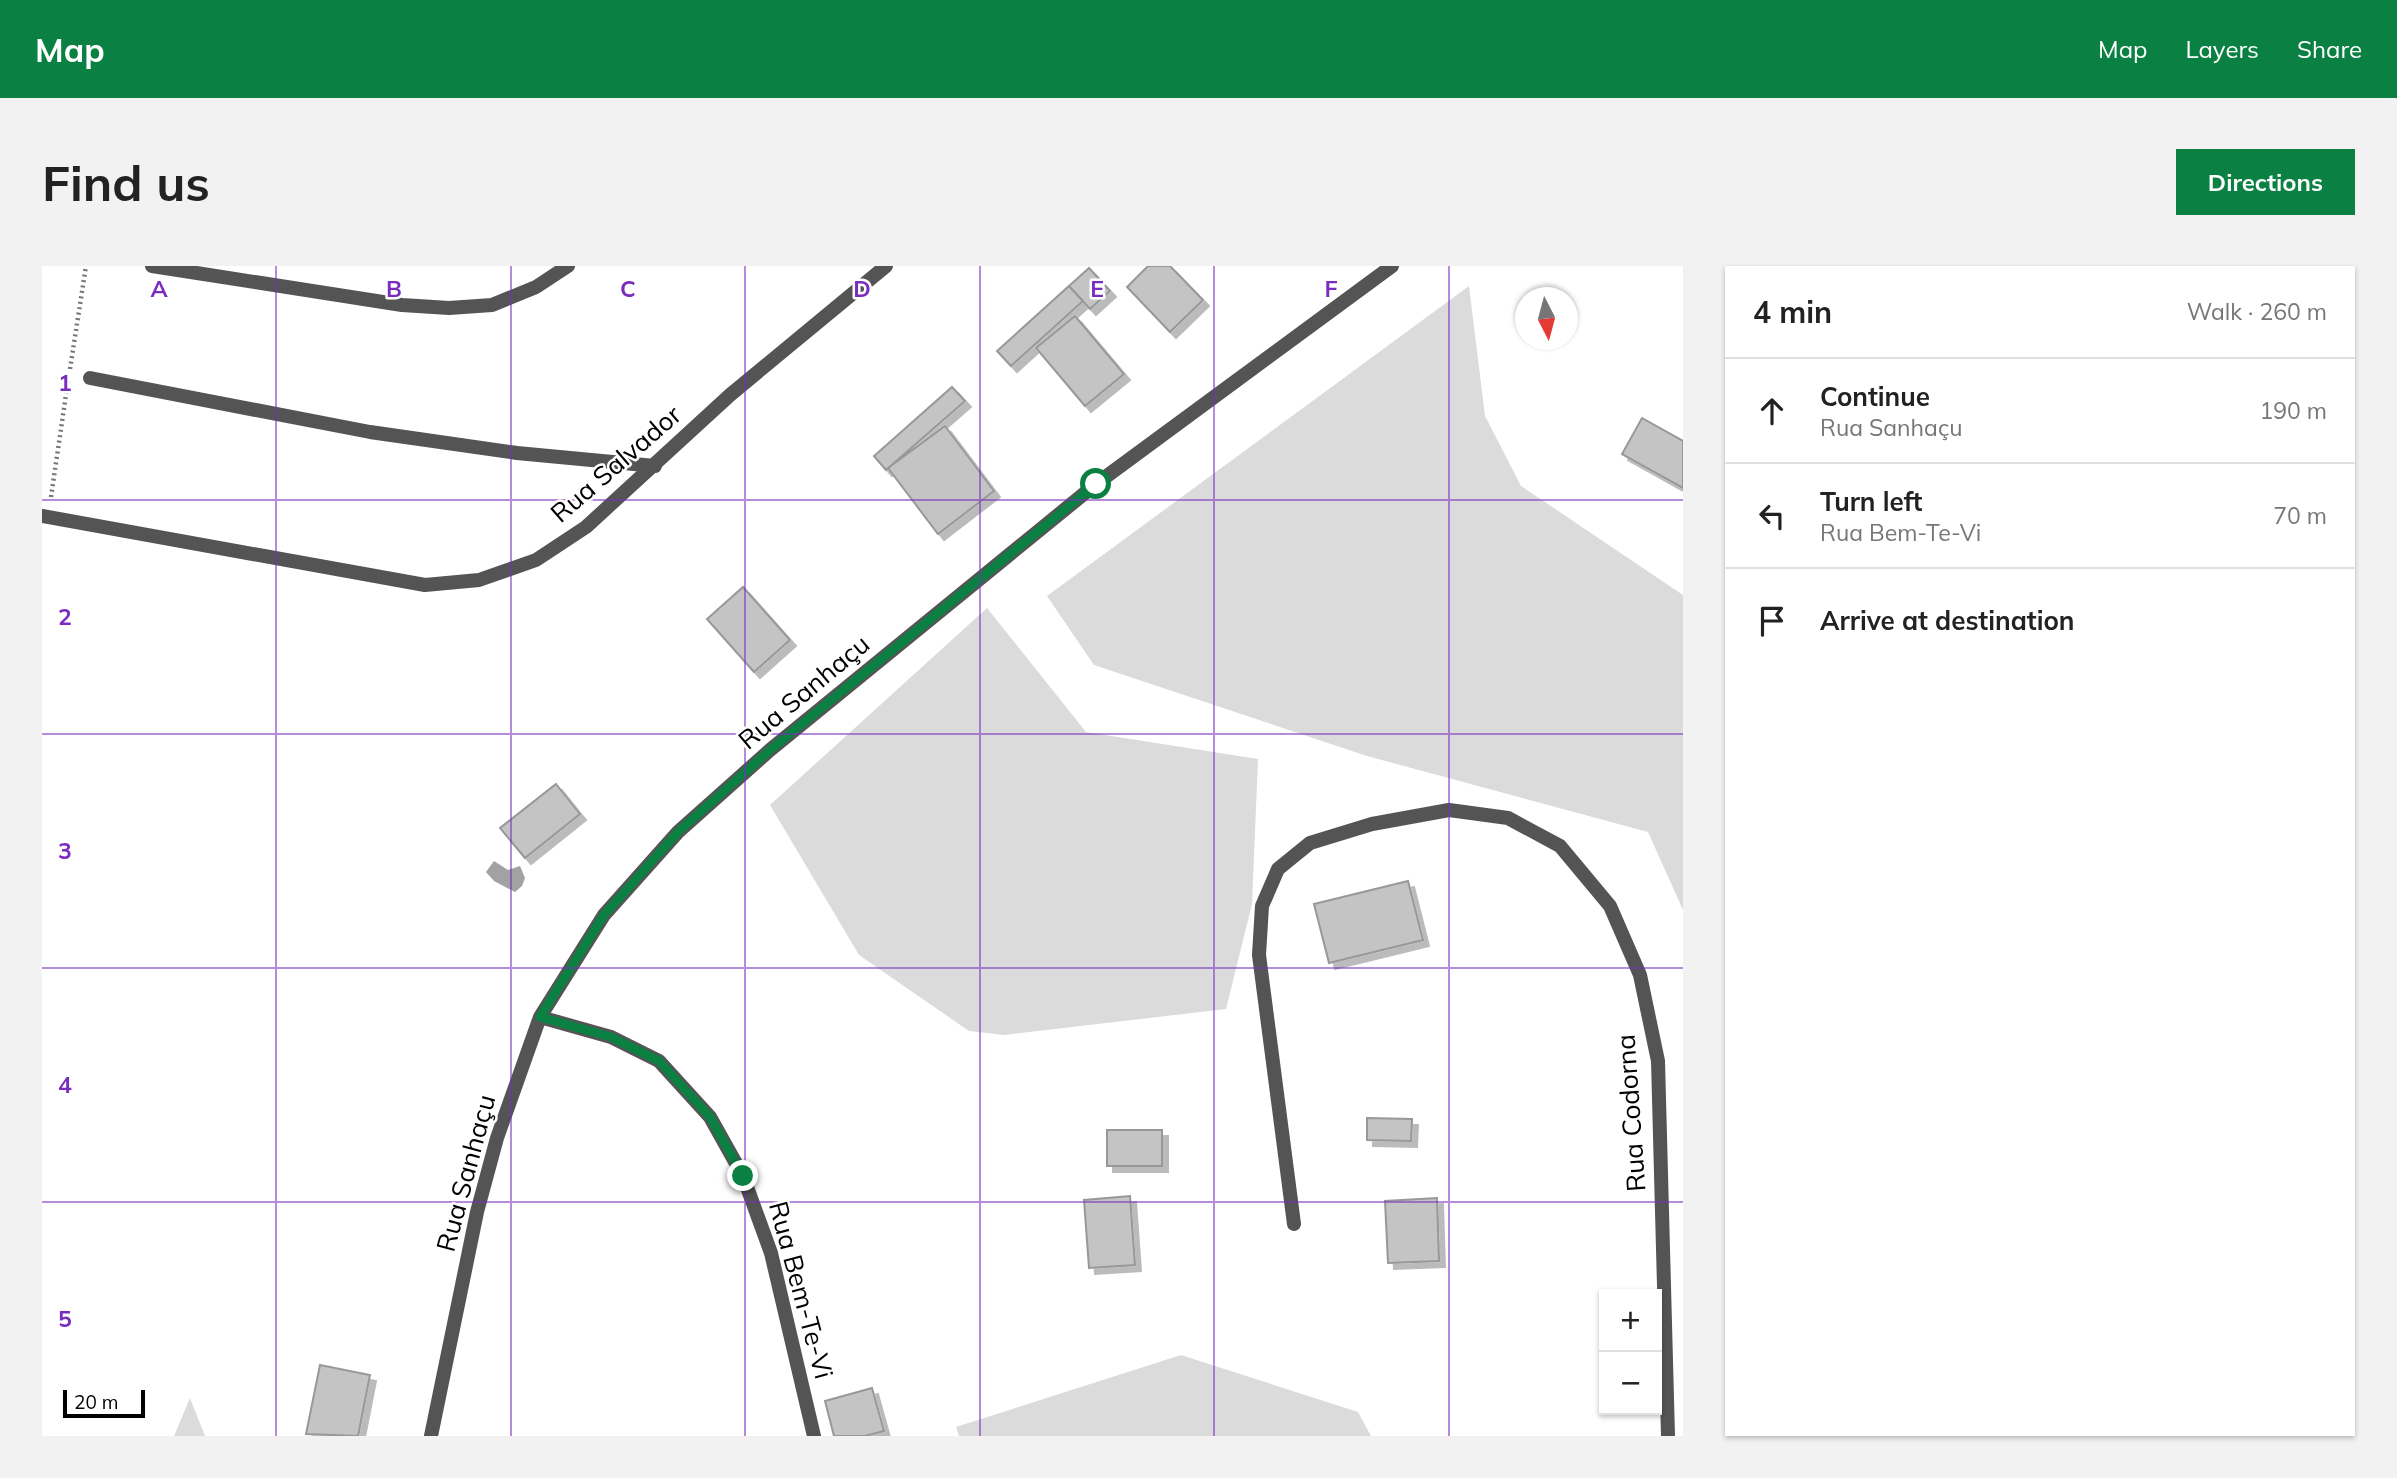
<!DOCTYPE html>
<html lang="en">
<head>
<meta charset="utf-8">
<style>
	:root { --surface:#fff; --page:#f2f2f2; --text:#222; --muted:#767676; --line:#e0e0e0; --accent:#0b8043 }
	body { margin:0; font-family:Mulish,sans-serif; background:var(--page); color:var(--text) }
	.controls { position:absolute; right:21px; bottom:21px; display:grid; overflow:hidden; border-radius:0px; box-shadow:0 2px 5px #0004 }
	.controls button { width:63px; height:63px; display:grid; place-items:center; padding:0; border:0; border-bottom:2px solid var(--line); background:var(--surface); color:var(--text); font:35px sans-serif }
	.compass { position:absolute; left:1473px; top:21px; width:63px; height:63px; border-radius:50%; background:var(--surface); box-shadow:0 2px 5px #0004; rotate:174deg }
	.scale { position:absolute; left:21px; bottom:18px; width:82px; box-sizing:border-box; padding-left:7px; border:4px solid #000; border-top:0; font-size:19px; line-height:24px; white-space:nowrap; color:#000; -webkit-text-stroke:5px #fff; paint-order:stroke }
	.stop { position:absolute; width:21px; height:21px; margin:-16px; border:5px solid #0b8043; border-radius:50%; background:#fff }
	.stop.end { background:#0b8043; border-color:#fff; box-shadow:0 2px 7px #0008 }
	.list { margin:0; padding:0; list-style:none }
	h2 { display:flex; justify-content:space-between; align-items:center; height:91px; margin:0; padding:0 28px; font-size:30px }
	h2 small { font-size:23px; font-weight:400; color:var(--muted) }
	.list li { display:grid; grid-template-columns:46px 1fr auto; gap:21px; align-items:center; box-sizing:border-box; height:105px; padding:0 28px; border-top:2px solid var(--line) }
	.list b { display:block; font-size:26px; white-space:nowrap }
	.list p { margin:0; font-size:23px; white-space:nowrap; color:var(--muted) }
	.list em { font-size:23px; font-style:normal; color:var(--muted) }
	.icon { flex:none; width:38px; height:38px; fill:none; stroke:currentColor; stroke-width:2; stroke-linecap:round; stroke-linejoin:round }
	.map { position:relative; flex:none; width:1641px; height:1170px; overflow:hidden; border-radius:0px }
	header { display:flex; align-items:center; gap:42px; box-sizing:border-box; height:98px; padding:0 35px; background:var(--accent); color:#fff }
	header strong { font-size:33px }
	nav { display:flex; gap:38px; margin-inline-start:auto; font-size:24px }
	.intro { display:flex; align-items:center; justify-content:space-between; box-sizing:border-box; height:168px; padding:0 42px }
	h1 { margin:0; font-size:49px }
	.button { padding:18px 32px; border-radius:0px; background:var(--accent); color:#fff; font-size:24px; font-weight:700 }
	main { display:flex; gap:42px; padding:0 42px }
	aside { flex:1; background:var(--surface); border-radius:0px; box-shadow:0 2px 5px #0004 }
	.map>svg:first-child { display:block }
	.green { fill:#dbdbdb }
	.water { fill:#a2a2a2 }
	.building { fill:#c4c4c4; stroke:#989898; stroke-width:2; filter:url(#shadow) }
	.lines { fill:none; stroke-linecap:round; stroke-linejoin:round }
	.path { stroke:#767676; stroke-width:4.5; stroke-dasharray:2 3.5; stroke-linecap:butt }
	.street { stroke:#545454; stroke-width:14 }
	.route { stroke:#0b8043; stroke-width:9 }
	.grid { fill:none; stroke:#7b2cbf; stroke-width:2; stroke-opacity:0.55 }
	.labels { text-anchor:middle; stroke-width:5; stroke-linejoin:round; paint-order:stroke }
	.street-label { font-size:26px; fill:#000; stroke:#fff }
	.grid-label { font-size:23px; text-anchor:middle; font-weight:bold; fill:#7b2cbf; stroke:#fff; stroke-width:5; stroke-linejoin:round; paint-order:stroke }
</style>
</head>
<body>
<header>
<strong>Map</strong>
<nav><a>Map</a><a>Layers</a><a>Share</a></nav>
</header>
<div class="intro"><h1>Find us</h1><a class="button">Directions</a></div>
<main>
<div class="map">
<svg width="1641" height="1170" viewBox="0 0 1641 1170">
	<defs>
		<filter id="shadow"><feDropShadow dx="6" dy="6" stdDeviation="0" flood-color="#0004"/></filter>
	</defs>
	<rect width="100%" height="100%" fill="#fff"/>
	<path class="green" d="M1427,20L1443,150L1479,220L1641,329V644L1606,566L1325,490L1052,399L1005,330Z
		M945,342L1044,466L1216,493L1210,638L1184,743L962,769L927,765L817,689L728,539Z
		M1139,1089L1316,1146L1329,1170H917L914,1161Z
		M148,1132L163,1170H132Z"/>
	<path class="water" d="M452,595L466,604L478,600L483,612L480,620L473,626L452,615L444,606Z"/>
	<path class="building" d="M1106,0H1128L1161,34L1128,66L1085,21Z
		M1047,2L1068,25L1048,43L1027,20Z
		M1027,20L1041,35L969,100L955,85Z
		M1033,50L1082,108L1043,140L994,82Z
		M910,121L923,135L844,204L832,190Z
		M1600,152L1641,175V222L1580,188Z
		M903,160L952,225L896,268L846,202Z
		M701,321L748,374L712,406L665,353Z
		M514,518L538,548L483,592L458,562Z
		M1366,615L1381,674L1287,697L1272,638Z
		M1325,852L1370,853L1369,875L1325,874Z
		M1065,864H1120V900H1065Z
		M1088,930L1093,999L1047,1002L1042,934Z
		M1395,932L1397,995L1346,997L1343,935Z
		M278,1099L328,1109L316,1170L264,1168Z
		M830,1122L842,1165L823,1170H792L783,1135Z"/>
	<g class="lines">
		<path class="path" d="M28,103L44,0
			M9,231L26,115"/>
		<path class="street" d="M110,0L360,39L407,42L450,39L494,21L526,0
			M48,112L328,166L475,187L613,200
			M0,250L383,319L437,314L494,294L544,261L688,129L844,0
			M498,751L569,771L617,795L668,851L701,910L729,987L772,1170
			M1252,958L1217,689L1220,640L1236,603L1268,577L1330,558L1407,544L1466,552L1518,580L1568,640L1598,709L1616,795L1626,1170
			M389,1170L435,946L455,872L498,751L562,649L636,566L728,484L1054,218L1350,0"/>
	</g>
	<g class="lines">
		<path class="route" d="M701,910L668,851L617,795L569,771L498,751L562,649L636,566L728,484L1054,218"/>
	</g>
	<path class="grid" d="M234,0V1170M469,0V1170M703,0V1170M938,0V1170M1172,0V1170M1407,0V1170M0,234H1641M0,468H1641M0,702H1641M0,936H1641"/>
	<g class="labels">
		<g class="street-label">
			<text transform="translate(574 198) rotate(-41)" y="9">Rua Salvador</text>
			<text transform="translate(762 426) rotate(-40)" y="9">Rua Sanhaçu</text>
			<text transform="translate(1589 847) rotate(-94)" y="9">Rua Codorna</text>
			<text transform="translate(424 907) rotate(-75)" y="9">Rua Sanhaçu</text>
			<text transform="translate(759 1024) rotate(75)" y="9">Rua Bem-Te-Vi</text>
		</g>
	</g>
	<g class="grid-label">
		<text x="117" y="31">A</text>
		<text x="352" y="31">B</text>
		<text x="586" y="31">C</text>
		<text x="820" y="31">D</text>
		<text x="1055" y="31">E</text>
		<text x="1289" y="31">F</text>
		<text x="23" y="125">1</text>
		<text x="23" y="359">2</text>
		<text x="23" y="593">3</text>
		<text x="23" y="827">4</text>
		<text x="23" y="1061">5</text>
	</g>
</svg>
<div class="controls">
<button>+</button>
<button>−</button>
</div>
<svg class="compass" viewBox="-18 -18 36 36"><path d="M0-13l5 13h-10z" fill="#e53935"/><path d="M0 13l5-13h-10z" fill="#767676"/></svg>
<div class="scale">20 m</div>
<div class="stop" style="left:1054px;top:218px"></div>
<div class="stop end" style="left:701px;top:910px"></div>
</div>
<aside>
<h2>4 min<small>Walk · 260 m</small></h2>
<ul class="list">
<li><svg class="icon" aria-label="ahead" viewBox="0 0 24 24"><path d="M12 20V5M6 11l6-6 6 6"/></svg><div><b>Continue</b><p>Rua Sanhaçu</p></div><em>190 m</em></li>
<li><svg class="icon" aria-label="left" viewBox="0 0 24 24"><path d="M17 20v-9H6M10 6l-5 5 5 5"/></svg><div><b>Turn left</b><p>Rua Bem-Te-Vi</p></div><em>70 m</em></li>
<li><svg class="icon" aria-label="arrive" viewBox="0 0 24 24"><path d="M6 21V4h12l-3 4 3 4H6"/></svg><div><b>Arrive at destination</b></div></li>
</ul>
</aside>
</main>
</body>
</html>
